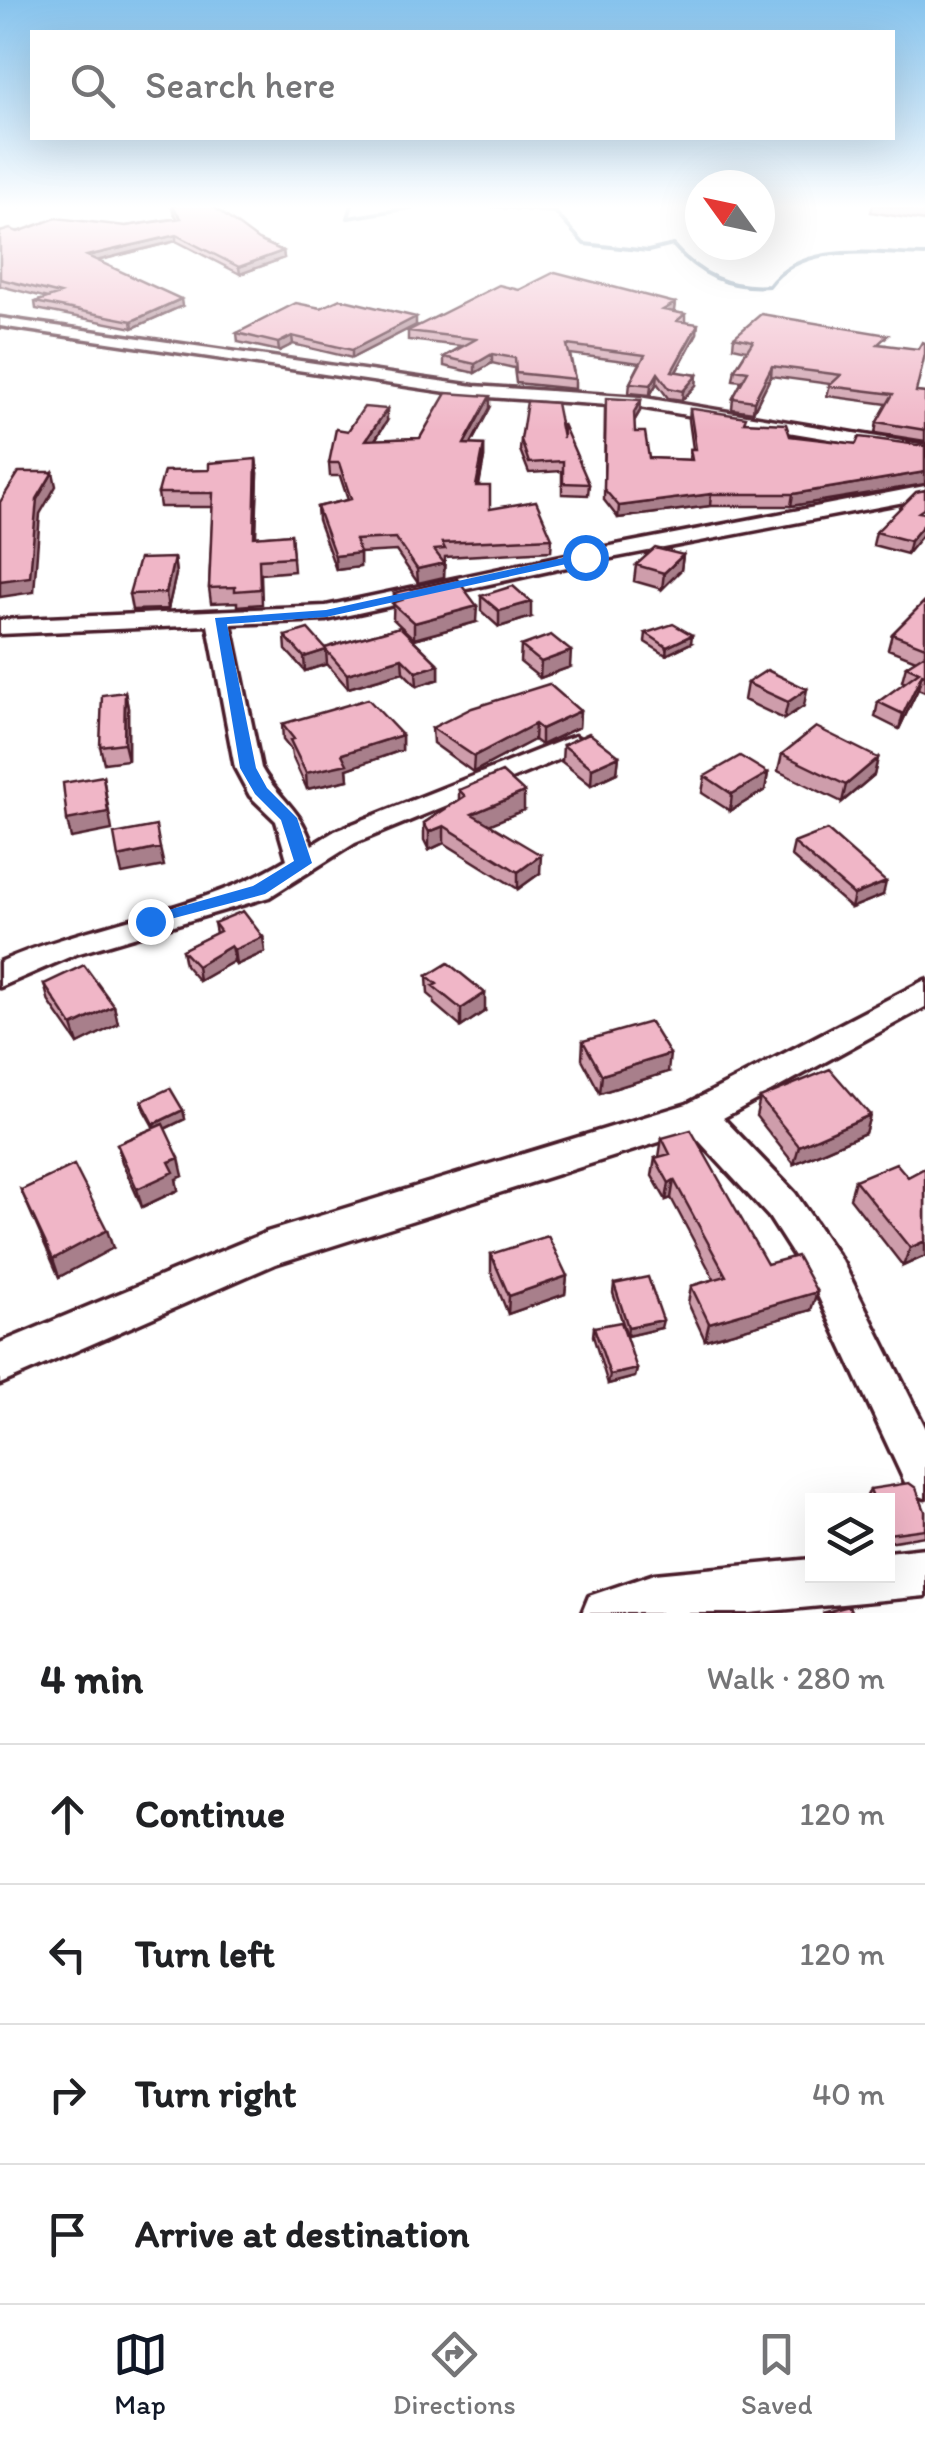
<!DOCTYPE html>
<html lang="en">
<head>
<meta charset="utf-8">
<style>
	:root { --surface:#fff; --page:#f6f6f6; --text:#202124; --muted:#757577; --line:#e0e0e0; --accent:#111827 }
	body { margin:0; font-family:Itim,sans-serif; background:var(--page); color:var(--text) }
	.controls { position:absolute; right:30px; bottom:30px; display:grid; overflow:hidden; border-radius:0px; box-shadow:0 10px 40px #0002 }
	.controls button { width:90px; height:90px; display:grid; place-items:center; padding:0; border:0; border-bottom:2px solid var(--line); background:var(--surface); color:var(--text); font:50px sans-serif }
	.compass { position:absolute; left:685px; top:170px; width:90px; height:90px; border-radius:50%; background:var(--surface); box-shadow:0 10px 40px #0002; rotate:303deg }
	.stop { position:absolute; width:30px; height:30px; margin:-22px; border:8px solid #1a73e8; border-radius:50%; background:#fff }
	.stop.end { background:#1a73e8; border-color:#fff; box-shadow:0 2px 10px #0008 }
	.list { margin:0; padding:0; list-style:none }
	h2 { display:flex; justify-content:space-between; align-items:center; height:130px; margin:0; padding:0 40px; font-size:42px }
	h2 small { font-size:32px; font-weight:400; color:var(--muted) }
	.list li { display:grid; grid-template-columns:65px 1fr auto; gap:30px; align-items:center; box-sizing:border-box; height:140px; padding:0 40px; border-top:2px solid var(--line) }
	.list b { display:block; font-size:38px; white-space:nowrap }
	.list em { font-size:32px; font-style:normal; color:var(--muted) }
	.icon { flex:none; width:55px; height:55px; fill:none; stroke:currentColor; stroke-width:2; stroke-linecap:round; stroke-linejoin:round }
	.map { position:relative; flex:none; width:925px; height:1613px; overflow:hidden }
	.search { position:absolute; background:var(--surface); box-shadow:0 10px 40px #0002; left:30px; right:30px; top:30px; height:110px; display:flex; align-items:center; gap:25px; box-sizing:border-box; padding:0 35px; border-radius:0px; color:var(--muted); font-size:38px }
	.sheet { height:690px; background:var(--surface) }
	nav { display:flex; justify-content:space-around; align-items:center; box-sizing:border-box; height:140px; border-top:2px solid var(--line); background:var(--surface); font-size:28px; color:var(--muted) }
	nav a { display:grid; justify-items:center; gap:5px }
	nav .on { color:var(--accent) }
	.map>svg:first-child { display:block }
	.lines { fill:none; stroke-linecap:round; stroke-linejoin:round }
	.stream { stroke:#768fa4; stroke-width:4 }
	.street-casing { stroke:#4a1f2b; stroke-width:7 }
	.street { fill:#fff; fill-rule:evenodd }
	.wall { fill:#ce9dab; stroke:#4a1f2b; stroke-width:2.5 }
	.shaded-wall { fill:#a87f8b; stroke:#4a1f2b; stroke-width:2.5 }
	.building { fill:#f0b6c7; stroke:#4a1f2b; stroke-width:2.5 }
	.route { fill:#1a73e8 }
</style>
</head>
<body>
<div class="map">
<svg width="925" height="1613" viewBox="0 0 925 1613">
	<rect width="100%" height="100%" fill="#fff"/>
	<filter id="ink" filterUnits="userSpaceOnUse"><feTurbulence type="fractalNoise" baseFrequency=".01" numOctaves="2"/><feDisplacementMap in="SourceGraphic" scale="20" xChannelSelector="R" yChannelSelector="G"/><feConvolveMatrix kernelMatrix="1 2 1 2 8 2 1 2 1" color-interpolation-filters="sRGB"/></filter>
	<g filter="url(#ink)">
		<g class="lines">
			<path class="stream" d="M352,205L348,218L428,205
				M479,205L555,212L584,244L648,251L673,245C699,275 729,289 769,286C802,241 875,254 925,255
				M0,206L25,205"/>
			<g class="street-casing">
				<path id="street" d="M0,318L474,386L639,397L925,445V455L639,407L474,396L0,326Z
					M925,486V498L585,563L326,620L231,624L261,768C279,800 299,806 312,845L335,831L566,739L575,736L588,744L584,749L355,843L269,897L76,954L0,987V962C93,921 201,912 287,859L276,821L250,796L235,768L208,625L0,634V620L326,606L585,551Z
					M925,980V1007L723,1118L795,1193L843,1263L925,1427V1498L909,1491L815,1289L769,1217L691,1132L275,1264L0,1384V1343L267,1232L687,1104Z
					M925,1548V1596L748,1613H582L589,1596L654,1574L812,1559V1576H888V1552Z"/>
			</g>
			<use href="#street" class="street"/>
		</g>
		<path class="wall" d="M873,205H925V221L871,212Z
			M172,206L283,251L284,258L240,274L176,241L97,261L182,306L133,328L36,309L35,302L48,298L0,286V232L126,226L177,218L173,212Z
			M519,290L675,303L673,312L685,314V322L697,333L676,372L697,375L696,385L682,400L668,398L657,383L650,395L629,393L630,383L640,363L570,354L575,379V389L516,383L514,368L492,363L475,373L444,366V357L462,346L408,340V331Z
			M321,308L416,325L352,358L293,344L279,351L238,342L237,333Z
			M734,337L886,345L916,392L925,393V441L875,433L877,422L887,404L827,396L830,384L771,376L753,412L732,409L733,398L742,381L733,380L735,369L747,350L733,347Z
			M641,400L640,411L634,421L635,432L649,458L689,460L690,449H693L689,420L690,409L746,422L790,436L856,444L925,446V484L791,506H710L618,518L604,500L605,408Z
			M490,408L470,445H484V458L479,486L490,509L552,538L551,551L445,557L444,577L418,583L396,551L360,553V567L336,570L318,520L317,507L348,500L340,476H330L329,463L348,431L387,421L375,440L420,438Z
			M563,438L589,484L588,495L562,494V471L529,473L520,450L521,440Z
			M256,459L258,473L256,537L291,534L294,571L261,574L262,604L237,606V602L211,603L209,588L213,507H160L158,493L209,470Z
			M925,490L907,554L873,545L876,532Z
			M683,555L681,570L662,589L634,581L636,565Z
			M174,558L176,574L168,609L132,610L129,594Z
			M394,593L476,622L414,639L393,619Z
			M481,596L531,617L499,627L481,611Z
			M925,601V692L918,689L899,729L875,717L878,702L905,683L902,681L906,666L916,660L888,649L892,634Z
			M400,627L439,665V679L417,686L403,672L348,688L327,664L305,671L286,650L285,636L325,648Z
			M646,633L691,643L666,655L645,642Z
			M521,646L570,667L540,678L520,662Z
			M747,683L804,706L784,719L744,700Z
			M125,692L128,708V760L104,763L100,746Z
			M580,711L579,727L541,745L534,740L473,772L433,743L432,728Z
			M282,724L402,735V750L347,769L348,780L307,789L292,756L291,750L283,740Z
			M563,745L619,756L617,773L591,785L562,762Z
			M782,754L878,758L874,775L842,802L778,771Z
			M768,773L765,790L730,811L702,793L705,776Z
			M459,790L524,810L489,824L540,873L518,889L444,843L429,850L424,840V823L459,800Z
			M794,843L883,895L851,908L791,856Z
			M214,923L263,937L265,952L236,965L234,961L199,981L185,965L182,950L216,933Z
			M427,976L485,1011L461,1027L434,1004V999L428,994Z
			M44,984L114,1006L118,1024L78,1044L49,1002Z
			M583,1041L668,1072L600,1093L582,1059Z
			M760,1098L870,1115L865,1133L794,1164L756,1116Z
			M142,1101L183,1110L185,1119L165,1129L183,1176L176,1179L178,1190L142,1207L122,1162L117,1144L154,1128L144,1110Z
			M662,1138L767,1264L811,1310L705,1340L688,1303L691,1286L714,1279L671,1198L666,1200L652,1176L655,1158L659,1157Z
			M925,1168V1256L903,1266L850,1198L855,1180L908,1177Z
			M21,1190L113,1248L59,1277Z
			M491,1254L567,1276L565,1294L508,1314L491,1272Z
			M614,1284L661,1328L627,1336L613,1293Z
			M594,1327L637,1369L635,1377L608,1384L593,1336Z
			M870,1489L925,1511V1536L888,1542V1500H867L866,1498Z"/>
		<path class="shaded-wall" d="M176,235V241L88,263L87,256Z
			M283,251L284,258L240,274L239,267Z
			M181,299L182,306L133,328L132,321Z
			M675,303L674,311L662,319L663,310Z
			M416,317V325L352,358V350Z
			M698,324L697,333L671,381L672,371Z
			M292,336L293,344L279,351L278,343Z
			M492,354V363L475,373V364Z
			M772,366L771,376L753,412L754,401Z
			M658,373L657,383L650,395L651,385Z
			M697,375L696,385L682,400L683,391Z
			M490,396V408L464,457V444Z
			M641,400L640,411L633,423L634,412Z
			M387,409V421L367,452L366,440Z
			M484,445V458L476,498V486Z
			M256,459L258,473L255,551L254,537Z
			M53,472L56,486L40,514L34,592L0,597V581L37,499Z
			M925,472V484L791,506L793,494Z
			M711,494L710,506L618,518L619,506Z
			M925,523V532L907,554L910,541Z
			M360,553V567L336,570L335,556Z
			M683,555L681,570L662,589L664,573Z
			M174,558L176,574L168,609L166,593Z
			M444,563V577L418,583L417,569Z
			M531,602V617L499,627V611Z
			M477,606L476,622L414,639V623Z
			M692,635L691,643L666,655L667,647Z
			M326,650L327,664L305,671L304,657Z
			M571,651L570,667L540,678L541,662Z
			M402,658L403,672L348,688L347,674Z
			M439,665V679L417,686L416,672Z
			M922,674L918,689L899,729L903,714Z
			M807,689L804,706L784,719L788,702Z
			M125,692L128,708V760L124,743Z
			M580,711L579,727L541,745V729Z
			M535,724L534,740L473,772L474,756Z
			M402,735V750L347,769L348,780L307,789L306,773L342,754Z
			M619,756L617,773L591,785L592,768Z
			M878,758L874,775L842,802L846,785Z
			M768,773L765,790L730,811L732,794Z
			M103,776L112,830L71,838L67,820Z
			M524,792V810L472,832V814Z
			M444,826V843L429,850V832Z
			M160,848L164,866L122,874L118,857Z
			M541,855L540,873L518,889V872Z
			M886,882L883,895L851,908L854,895Z
			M263,937L265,952L236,965L234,950Z
			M231,946L234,961L199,981L197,966Z
			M485,993V1011L461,1027V1009Z
			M114,1006L118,1024L78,1044L72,1026Z
			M670,1054L668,1072L600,1093L602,1075Z
			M183,1110L185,1119L156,1133L154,1124Z
			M870,1115L865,1133L794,1164L799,1146Z
			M179,1158L183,1176L176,1179L178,1190L142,1207L137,1189L169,1162Z
			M674,1180L671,1198L666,1200L669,1183Z
			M107,1230L113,1248L59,1277L53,1259Z
			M925,1241V1256L903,1266L910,1248Z
			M567,1276L565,1294L508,1314L509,1296Z
			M817,1292L811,1310L705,1340L709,1323Z
			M663,1320L661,1328L627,1336L628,1327Z
			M637,1369L635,1377L608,1384L610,1375Z"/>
		<path class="building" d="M179,205H211L258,240L283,251L239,267L176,235L87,256L181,299L132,321L35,302L60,294L0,279V232L10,229L18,232L56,218L126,226L181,218L172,206Z
			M878,205H925V212Z
			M555,272L675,303L663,310L685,314L677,321L698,324L672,371L697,375L683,391L669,388L658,373L651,385L630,383L645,355L567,345L575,379L516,373L515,358L492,354L475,364L444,357L476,339L408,331L499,285L519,290Z
			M340,299L416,317L352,350L292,336L278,343L237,333L296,303L321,308Z
			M761,314L888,335L878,344L918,349L922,342L925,343V354L916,392L925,393V430L877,422L893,394L829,386L841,375L772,366L754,401L733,398L748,371L735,369L753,341L734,337Z
			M446,393L490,396L464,444L484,445L476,486H490V509L536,501L552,538L442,543L445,549L434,550L444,563L417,569L396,538L355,540L360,553L335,556L317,507L351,499L339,463H329L336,429L348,431L364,407L387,409L366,440L420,438Z
			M606,398L641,400L634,412L635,432H645L649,458L692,460L690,449H696L690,409H694L746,417L744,422L786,424L790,436L856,444L859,437L868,438L925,446V472L793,494H711L619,506L604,489Z
			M527,401L556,403L563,438V424L589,484L563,483V461L529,463L521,440Z
			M256,459L254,537L291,534L293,557L259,559L260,589L235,591V587L209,588L213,493H158L164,471L209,470V463Z
			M19,472H53L37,499L30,577L0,581V502Z
			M925,490V508L919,512L925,513V523L910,541L876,532L916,492Z
			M655,548L683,555L664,573L636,565Z
			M174,558L166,593L129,594L139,559Z
			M457,579L477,606L414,623L392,603L402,600L394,593Z
			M513,586L531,602L499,611L481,596Z
			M925,601V647L892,634Z
			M673,624L692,635L667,647L646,633Z
			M400,627L439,665L416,672L402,658L347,674L326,650L304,657L285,636L308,629L325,648Z
			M551,635L571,651L541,662L521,646Z
			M925,654V675L922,674L903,714L878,702L919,672L906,666Z
			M767,670L807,689L788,702L747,683Z
			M549,684L580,711L541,729L535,724L474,756L432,728L472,708Z
			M125,692L124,743L100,746L102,695Z
			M368,699L402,735L342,754L347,764L306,773L290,740L294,739L282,724Z
			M816,727L878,758L846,785L782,754Z
			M589,733L619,756L592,768L563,745Z
			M740,756L768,773L732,794L705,776Z
			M502,772L524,792L472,814L541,855L518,872L444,826L429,832L424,823L465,796L459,790Z
			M103,776L108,812L67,820L63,783Z
			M156,826L160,848L118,857L114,834Z
			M827,830L886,882L854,895L794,843Z
			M243,911L263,937L234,950L231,946L197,966L182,950L220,931L214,923Z
			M448,963L485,993L461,1009L433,986L437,984L427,976Z
			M84,965L114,1006L72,1026L44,984Z
			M650,1022L670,1054L602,1075L583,1041Z
			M830,1069L870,1115L799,1146L760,1098Z
			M170,1088L183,1110L154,1124L142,1101Z
			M163,1124L179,1158L169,1162L174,1172L137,1189L117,1144Z
			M691,1130L767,1264L797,1256L817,1292L709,1323L691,1286L726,1276L674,1180L669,1183L655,1158L670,1154L662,1138Z
			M896,1163L908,1177L925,1168V1241L910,1248L855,1180Z
			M74,1165L107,1230L53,1259L21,1190Z
			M548,1236L567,1276L509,1296L491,1254Z
			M648,1277L663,1320L628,1327L614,1284Z
			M621,1322L637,1369L610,1375L594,1327Z
			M909,1483L916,1488L925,1511V1529L888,1534V1500H874L870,1489Z
			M849,1606L852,1613H822Z"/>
	</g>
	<linearGradient id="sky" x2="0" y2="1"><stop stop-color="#86c3ed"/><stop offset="0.48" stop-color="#fff"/><stop offset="1" stop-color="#fff" stop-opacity="0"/></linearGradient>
	<rect width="925" height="431" fill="url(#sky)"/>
	<path class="route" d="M585,553L589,559L326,617L227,624L256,768L267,788L297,818L312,863L265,894L144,926V917L253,886L294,861L281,820L255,794L240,768L215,618L326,610Z"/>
</svg>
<div class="controls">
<button><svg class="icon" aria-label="layers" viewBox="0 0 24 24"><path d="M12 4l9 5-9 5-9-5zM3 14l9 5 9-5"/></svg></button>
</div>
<svg class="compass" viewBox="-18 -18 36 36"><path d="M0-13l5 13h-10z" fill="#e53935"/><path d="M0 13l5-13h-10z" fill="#757577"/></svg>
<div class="stop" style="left:585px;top:557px"></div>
<div class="stop end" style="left:150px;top:921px"></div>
<div class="search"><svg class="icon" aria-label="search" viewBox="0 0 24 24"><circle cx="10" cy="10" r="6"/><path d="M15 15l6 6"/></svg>Search here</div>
</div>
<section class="sheet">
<h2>4 min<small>Walk · 280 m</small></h2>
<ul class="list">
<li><svg class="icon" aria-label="ahead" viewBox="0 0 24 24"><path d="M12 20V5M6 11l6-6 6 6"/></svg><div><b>Continue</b></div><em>120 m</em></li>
<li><svg class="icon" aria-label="left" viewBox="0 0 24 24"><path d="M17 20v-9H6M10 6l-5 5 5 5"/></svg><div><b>Turn left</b></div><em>120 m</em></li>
<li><svg class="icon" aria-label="right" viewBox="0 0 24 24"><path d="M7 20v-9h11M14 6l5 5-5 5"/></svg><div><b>Turn right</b></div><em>40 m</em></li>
<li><svg class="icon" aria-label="arrive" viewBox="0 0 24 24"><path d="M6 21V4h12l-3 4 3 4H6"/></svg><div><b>Arrive at destination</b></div></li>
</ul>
</section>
<nav>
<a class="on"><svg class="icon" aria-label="map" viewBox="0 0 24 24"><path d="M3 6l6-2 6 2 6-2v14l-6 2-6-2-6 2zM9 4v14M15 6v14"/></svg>Map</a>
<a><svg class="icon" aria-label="directions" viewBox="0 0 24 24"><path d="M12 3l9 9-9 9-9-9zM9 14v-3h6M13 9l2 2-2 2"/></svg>Directions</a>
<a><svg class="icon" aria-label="saved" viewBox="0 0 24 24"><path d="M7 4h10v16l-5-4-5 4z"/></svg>Saved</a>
</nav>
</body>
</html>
